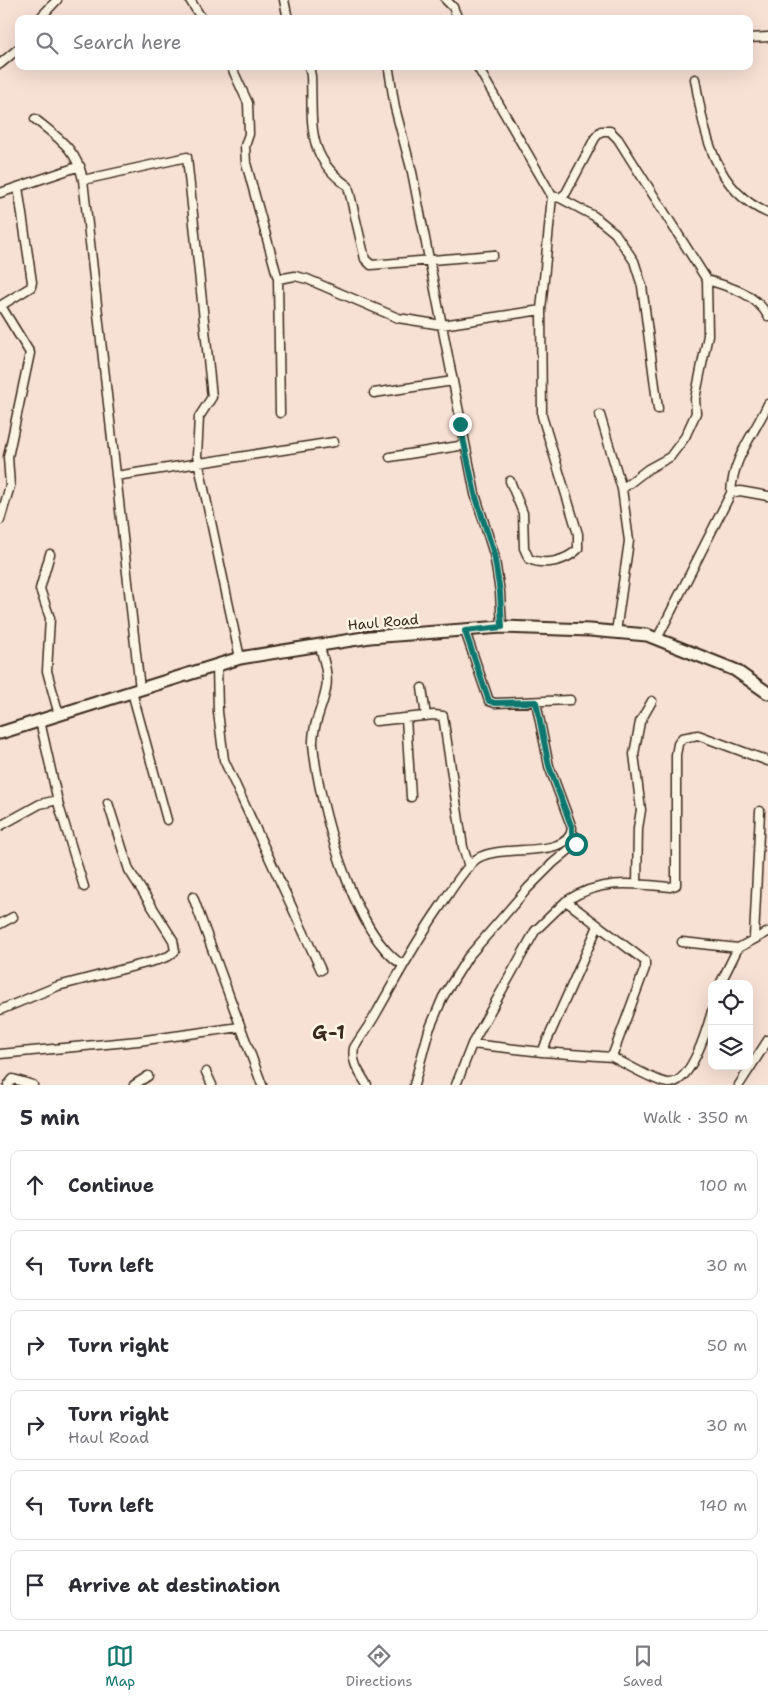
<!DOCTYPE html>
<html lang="en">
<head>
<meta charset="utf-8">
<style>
	:root { --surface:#fff; --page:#f7f7f7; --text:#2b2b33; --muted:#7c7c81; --line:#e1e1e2; --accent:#0f766e }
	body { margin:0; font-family:"Shantell Sans",sans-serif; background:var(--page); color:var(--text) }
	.controls { position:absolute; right:15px; bottom:15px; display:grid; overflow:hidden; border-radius:10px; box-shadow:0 5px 20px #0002 }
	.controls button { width:45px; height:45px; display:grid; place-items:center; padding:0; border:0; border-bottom:1px solid var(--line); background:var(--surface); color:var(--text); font:25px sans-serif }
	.stop { position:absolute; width:15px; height:15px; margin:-11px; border:4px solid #0f766e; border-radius:50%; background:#fff }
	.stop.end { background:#0f766e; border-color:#fff; box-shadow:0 1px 5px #0008 }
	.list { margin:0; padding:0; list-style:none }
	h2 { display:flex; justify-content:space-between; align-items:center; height:65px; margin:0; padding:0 20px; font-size:21px }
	h2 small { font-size:16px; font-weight:400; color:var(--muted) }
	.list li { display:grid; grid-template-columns:32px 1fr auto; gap:15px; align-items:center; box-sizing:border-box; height:70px; margin:0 10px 10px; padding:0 10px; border:1px solid var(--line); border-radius:10px }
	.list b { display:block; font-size:19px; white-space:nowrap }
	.list p { margin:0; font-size:16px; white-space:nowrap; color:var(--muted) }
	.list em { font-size:16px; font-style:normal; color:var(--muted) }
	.icon { flex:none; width:28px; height:28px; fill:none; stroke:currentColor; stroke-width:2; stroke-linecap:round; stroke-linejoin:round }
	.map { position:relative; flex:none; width:768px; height:1085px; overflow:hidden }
	.search { position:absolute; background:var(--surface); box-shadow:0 5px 20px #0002; left:15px; right:15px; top:15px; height:55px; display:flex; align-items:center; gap:12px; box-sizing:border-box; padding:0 18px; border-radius:10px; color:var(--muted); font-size:19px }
	.sheet { height:545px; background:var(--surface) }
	nav { display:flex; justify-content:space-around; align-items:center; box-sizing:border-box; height:70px; border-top:1px solid var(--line); background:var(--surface); font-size:14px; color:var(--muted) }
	nav a { display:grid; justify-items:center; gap:2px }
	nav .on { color:var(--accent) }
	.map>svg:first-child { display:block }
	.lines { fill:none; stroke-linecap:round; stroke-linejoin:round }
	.minor-casing { stroke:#3b2a1e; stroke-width:11 }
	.secondary-casing { stroke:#3b2a1e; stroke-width:15 }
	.minor { stroke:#fcf5e5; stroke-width:8 }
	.secondary { stroke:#fcf5e5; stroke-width:11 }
	.route { stroke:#0f766e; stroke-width:6 }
	.labels { text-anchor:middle; stroke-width:5; stroke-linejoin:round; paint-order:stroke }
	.street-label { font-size:14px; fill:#3b2a1e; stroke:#fcf5e5 }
	.district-label { font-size:19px; font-weight:bold; letter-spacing:1px; fill:#3b2a1e; stroke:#fcf5e5 }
</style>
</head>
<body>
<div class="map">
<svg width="768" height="1085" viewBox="0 0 768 1085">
	<rect width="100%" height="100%" fill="#f7e0d4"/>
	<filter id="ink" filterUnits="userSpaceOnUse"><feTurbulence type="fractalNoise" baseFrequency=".02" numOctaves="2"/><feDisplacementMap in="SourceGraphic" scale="10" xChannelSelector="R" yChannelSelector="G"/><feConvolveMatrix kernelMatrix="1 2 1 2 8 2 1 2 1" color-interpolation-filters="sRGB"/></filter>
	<g filter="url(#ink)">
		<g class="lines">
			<g class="minor-casing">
				<path id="minor" d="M190,0L202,19
					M284,0L288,19
					M446,0L453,7L458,19
					M39,19L57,0
					M749,38L768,37
					M0,64L19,48
					M231,66L248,103L249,134L245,146L246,163L278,279L280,413
					M309,66L311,76C313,123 305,156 348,186L365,259L371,265L493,255
					M477,66L552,196L541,310L542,416L578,534V549C566,561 545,566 529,559L524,548L523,513L510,481
					M389,70L395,108L412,172L475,494L494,554L500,592L502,627
					M695,79C704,131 713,190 768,213
					M35,119C58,138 77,149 83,180L140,689
					M83,180L187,157L212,397L199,417L197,456L240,658
					M0,193L80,166
					M552,196L560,198L566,193L595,138L601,131H610L618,139L707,280L708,335L695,399L696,413L685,437L670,457L648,469L622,489
					M560,198L594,216L615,233L634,261L642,286L658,409
					M278,279L295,276L307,279L398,318L442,325L541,310
					M707,280C730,287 755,293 768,316
					M0,306L31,287L32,282L18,187
					M374,393L453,381
					M600,415L622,489L629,541L616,632
					M390,457L465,445
					M116,476L334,442
					M731,493C733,457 753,436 768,404
					M0,520L10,486L8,457L30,353L1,306
					M50,554L40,589L50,618L47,671L59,715
					M465,631L489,701L495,703L570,700
					M657,639L731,493L740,491L768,496
					M319,644C323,658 329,674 326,689C323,707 312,725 313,744C318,801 353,935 403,965
					M217,665L218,712L224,760L321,970
					M422,688L426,716
					M132,692L167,820
					M406,718L411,797
					M40,721L59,806L84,887
					M376,721L434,715L443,716L463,847L469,867
					M0,826L40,804L58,800
					M637,884L638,828L641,810L634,754L640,722L652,701
					M193,897L262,1085
					M0,924L13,917
					M598,926L542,1052L612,1057L645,968V961L566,901C600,879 631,883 670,887L676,885V755L678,744L682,738L698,735L768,761
					M754,938L760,811
					M682,942L738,948
					M720,984L738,948L768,932
					M0,1010L58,986L158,960L169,956L175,951L173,940L129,870L108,803
					M542,1052L472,1044L535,931L566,901
					M0,1054L138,1041L240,1027
					M612,1057C624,1063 656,1082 668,1083C691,1085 707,1029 712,1011
					M206,1072L212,1085
					M8,1085L13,1079L33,1085
					M134,1085L148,1076
					M367,1085C360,1073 351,1063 354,1048C361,1036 370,1025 377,1012C397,977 416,941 440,907C450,892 460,874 474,861C495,841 569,862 572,828L549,766L536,702
					M414,1085L429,1030L443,997L468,957L528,888L553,863L576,844V837L572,833
					M456,1085L472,1044
					M739,1085L768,1040"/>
			</g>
			<g class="secondary-casing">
				<path id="secondary" d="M0,733L240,658L370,637L502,627L590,630L647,635L735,670L768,693"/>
			</g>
			<use href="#minor" class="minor"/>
			<use href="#secondary" class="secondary"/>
		</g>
	</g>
	<g class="lines" filter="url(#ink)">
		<path class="route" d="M460,424L475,494L494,554L500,592L502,627L465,631L489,701L495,703L536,702L549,766L572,828V833L578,840L576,844"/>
	</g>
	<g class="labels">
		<g class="street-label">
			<text transform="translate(383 622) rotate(-5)" y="5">Haul Road</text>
		</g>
		<g class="district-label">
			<text x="329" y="1039">G-1</text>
		</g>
	</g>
</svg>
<div class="controls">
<button><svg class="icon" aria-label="locate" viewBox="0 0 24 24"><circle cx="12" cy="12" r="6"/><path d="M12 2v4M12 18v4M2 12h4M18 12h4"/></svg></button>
<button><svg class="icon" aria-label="layers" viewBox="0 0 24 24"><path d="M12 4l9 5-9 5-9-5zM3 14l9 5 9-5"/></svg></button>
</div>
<div class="stop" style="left:576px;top:844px"></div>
<div class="stop end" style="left:460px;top:424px"></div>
<div class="search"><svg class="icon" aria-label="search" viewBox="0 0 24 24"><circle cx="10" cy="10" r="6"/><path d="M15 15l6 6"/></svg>Search here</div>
</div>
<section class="sheet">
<h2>5 min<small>Walk · 350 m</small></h2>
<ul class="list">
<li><svg class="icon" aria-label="ahead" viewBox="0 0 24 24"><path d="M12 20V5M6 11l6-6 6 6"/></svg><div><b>Continue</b></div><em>100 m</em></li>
<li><svg class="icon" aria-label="left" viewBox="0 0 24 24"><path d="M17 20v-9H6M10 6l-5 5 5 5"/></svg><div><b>Turn left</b></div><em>30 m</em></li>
<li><svg class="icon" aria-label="right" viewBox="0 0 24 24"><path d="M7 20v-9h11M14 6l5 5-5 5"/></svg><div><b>Turn right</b></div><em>50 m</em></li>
<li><svg class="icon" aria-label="right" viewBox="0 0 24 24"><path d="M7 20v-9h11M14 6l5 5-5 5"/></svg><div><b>Turn right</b><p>Haul Road</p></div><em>30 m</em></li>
<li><svg class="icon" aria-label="left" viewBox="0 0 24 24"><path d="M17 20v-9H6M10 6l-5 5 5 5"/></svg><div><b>Turn left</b></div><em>140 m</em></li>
<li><svg class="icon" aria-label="arrive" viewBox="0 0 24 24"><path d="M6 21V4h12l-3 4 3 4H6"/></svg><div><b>Arrive at destination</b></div></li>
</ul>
</section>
<nav>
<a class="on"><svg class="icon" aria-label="map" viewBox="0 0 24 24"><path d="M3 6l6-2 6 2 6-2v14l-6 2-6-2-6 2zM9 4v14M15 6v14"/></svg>Map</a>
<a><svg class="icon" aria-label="directions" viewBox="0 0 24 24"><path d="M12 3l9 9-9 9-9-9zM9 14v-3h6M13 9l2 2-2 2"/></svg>Directions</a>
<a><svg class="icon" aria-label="saved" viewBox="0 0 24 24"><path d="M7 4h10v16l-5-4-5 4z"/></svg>Saved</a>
</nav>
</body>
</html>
